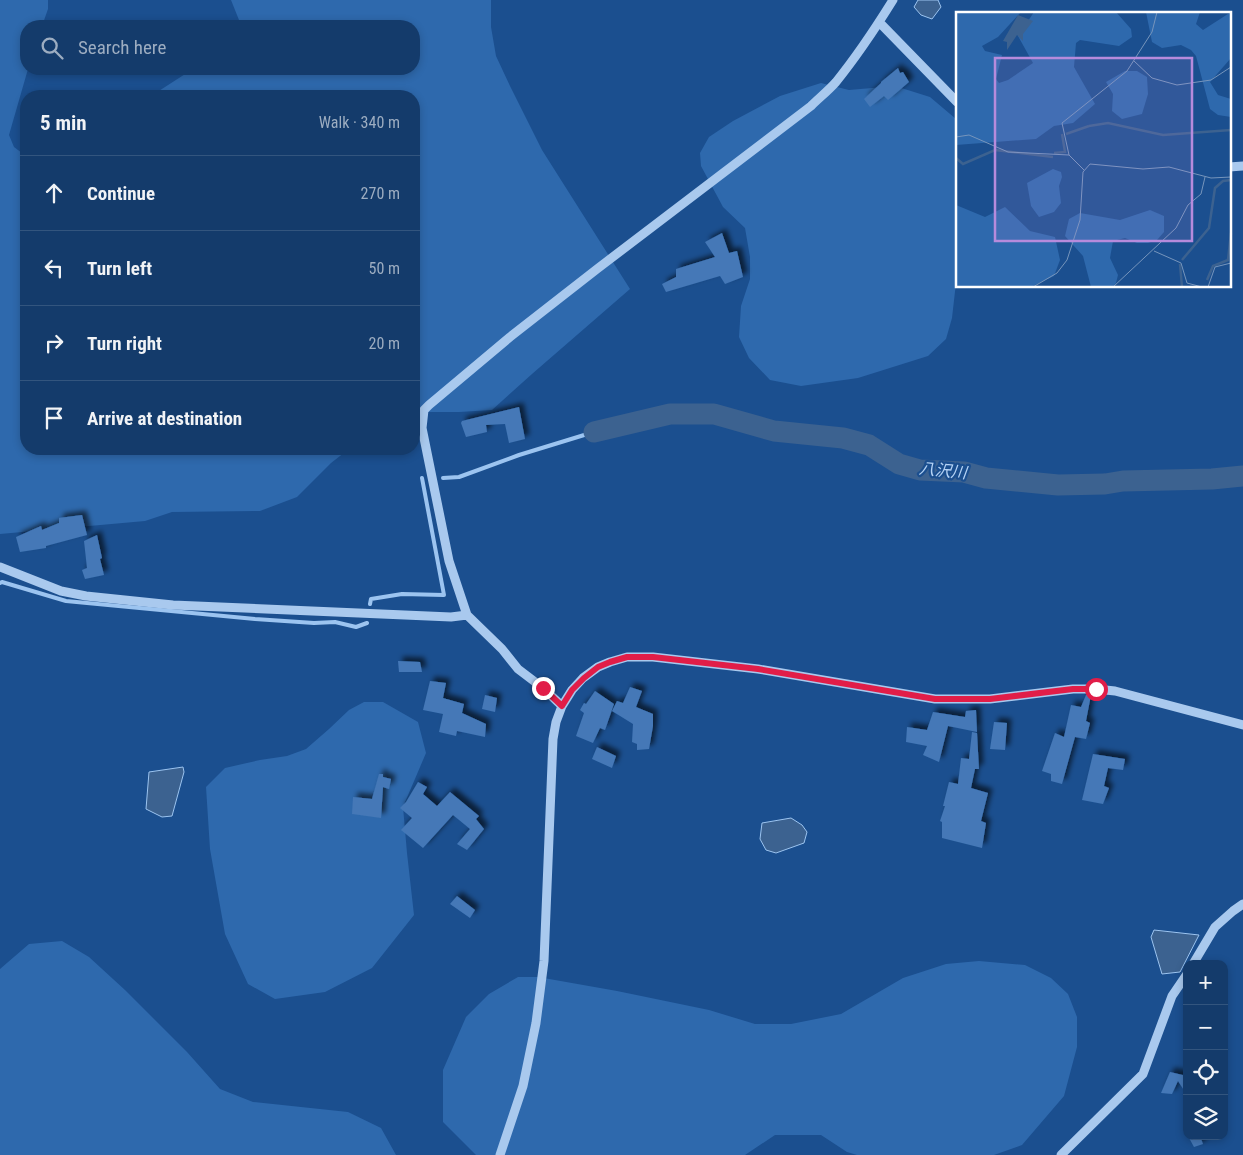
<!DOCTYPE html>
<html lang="en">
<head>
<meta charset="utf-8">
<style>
	:root { --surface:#143b6b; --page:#214673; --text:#f1f3f6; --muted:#9dadc1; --line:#33557e }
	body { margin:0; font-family:"Roboto Condensed","Noto Sans JP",sans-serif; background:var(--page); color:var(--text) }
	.controls { position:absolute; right:15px; bottom:15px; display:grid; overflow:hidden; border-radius:10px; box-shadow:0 2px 8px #0003 }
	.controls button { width:45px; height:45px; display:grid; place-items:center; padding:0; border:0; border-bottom:1px solid var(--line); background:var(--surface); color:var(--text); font:25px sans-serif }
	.stop { position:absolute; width:15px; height:15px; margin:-11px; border:4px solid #e11d48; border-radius:50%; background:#fff }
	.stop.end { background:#e11d48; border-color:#fff; box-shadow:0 1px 5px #0008 }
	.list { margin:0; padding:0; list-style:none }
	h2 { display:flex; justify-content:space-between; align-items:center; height:65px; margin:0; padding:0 20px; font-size:21px }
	h2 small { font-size:16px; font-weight:400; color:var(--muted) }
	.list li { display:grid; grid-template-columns:32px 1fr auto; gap:15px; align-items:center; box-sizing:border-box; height:75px; padding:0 20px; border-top:1px solid var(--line) }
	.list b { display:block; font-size:19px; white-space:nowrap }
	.list em { font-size:16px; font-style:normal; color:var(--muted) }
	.icon { flex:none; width:28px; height:28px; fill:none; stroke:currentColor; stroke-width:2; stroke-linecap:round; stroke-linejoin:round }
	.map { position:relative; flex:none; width:1243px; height:1155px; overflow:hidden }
	.search { position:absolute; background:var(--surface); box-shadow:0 2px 8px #0003; left:20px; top:20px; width:400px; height:55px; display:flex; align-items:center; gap:12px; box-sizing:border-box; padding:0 18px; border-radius:20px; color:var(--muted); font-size:19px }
	.panel { position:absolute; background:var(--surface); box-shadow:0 2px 8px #0003; left:20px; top:90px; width:400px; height:365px; border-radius:20px }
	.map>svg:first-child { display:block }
	.green { fill:#2e69ad }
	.water { fill:#3c6290; stroke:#9cc4f0 }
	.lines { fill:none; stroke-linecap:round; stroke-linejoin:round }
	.stream { stroke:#9cc4f0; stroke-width:4 }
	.river { stroke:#3c6290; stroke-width:21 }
	.building { fill:#4478b7; filter:url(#shadow) }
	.minor { stroke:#a9c9ee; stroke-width:9 }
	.route { stroke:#e11d48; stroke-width:6 }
	.labels { text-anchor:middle; stroke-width:4.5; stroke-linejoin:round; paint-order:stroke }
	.water-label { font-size:16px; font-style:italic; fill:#b5d3f5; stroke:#1b4f8f }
	.inset-river { fill:none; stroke:#3c6290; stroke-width:2.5 }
	.inset-road { fill:none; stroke:#7695bc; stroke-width:1 }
	.view { fill:#b68bdc; fill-opacity:0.15; stroke:#b68bdc; stroke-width:2.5 }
	.inset-edge { fill:none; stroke:#fff; stroke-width:2.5 }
</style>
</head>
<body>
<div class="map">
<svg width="1243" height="1155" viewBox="0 0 1243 1155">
	<defs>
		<filter id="shadow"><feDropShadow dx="4.5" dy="-4.5" stdDeviation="2.5" flood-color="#0009"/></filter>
	</defs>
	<rect width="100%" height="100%" fill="#1b4f8f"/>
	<path class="green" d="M0,0H48V9L42,26H26V69H28L9,135L14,147L26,156V449H349L331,463L297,497L260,511L172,512L145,521L0,534Z
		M231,0H491V27L496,56L510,86L542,150L630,289L532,374L492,410L459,412H422L414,415V96H151L193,69H414V26H239V20Z
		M821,83L849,90L895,86L930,97L956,119L957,274L952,318L946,339L928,356L858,378L801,386L770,380L749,358L739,337L741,306L750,279V257L745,228L723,207L701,166L700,153L709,137L733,121L780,96Z
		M364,702H383L418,722L426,753L403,807L407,853L414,915L372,968L325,992L275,999L248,984L225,934L210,849L206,787L225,768L260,760L287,756L306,749L329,729L349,710Z
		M62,941L89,957L125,990L187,1052L220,1089L253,1102L348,1112L381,1128L396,1155H0V969L29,944Z
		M979,961L1025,965L1051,978L1068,994L1077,1017V1047L1064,1096L1022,1145L994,1155H857L847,1152L821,1135H775L745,1155H476L443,1122V1070L466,1017L489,994L518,977H538L617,991L709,1010L755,1024H791L841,1014L903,978L946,964Z"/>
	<path class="water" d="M918,0H938L941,7L932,19L921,15L914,7Z
		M183,767L184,772L172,816L162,817L146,809L149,772Z
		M791,818L802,825L807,832L804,843L776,853L766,850L760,839L762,823Z
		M1154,930L1199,935L1180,972L1162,974L1151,937Z"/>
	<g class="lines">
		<path class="stream" d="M443,478L459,477L519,455L594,432
			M0,583L2,582L66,601L255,619L314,623L335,622L356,627L367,623
			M370,604L371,599L402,594L444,595L422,478"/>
		<path class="river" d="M594,432L670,414H714L774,431L843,438L869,445L899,464L920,470L964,472L986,478L1058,485L1105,484L1123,481L1212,479L1243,476"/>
	</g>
	<path class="building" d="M898,68L900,73L903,72L909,82L888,100L884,96L870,107L864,99L881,83V82Z
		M722,233L729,253L737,251L743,277L725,284L720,276L666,292L662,284L676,277V269L715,257L705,242Z
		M519,407L525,439L509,443L505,424L486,425L487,432L466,437L461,423L462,421Z
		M82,515L87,535L46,546V548L20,552L16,537L41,526L42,530L59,523V518Z
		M97,535L102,558L100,559L104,575L85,579L82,570L87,568L84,541Z
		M398,661L420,662L422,672H399Z
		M430,681L446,683L443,698L464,704L462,713L486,724L485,737L457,731L456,736L439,732L443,714L423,710Z
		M630,687L642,691L636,707L653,714V726L649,749L637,750V744L632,742L633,724L612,711L617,701L623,703Z
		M595,691L614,704L605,730L600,728L593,743L576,736L584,713L580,710L584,703L586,704Z
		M485,695L497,698L495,712L482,709Z
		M1086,695H1091L1086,721L1090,723L1086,739L1075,737L1062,784L1051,781V774L1042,771L1055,733L1064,737L1071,705L1081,707Z
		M976,710L977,732L948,726L939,762L923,755L927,746L906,742L907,727L927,730L933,712L965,717L966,711Z
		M994,722L1007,723L1005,750L990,749Z
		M972,732L977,733L979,769H975L971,788L988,793L981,821L986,823L982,848L942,838V822L940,821L945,806H943L949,782L958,784L961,758L969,759Z
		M597,747L616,756L612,768L592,759Z
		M1093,754L1125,759L1123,770L1108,768L1104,786L1109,788L1103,804L1082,800Z
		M379,774H383V777L391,779L389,789L383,787L381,818L352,814L353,797L372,799Z
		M418,782L427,787L423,794L437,806L450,792L479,816L476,819L484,829L467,850L457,844L470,829L453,815L423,848L401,830L412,818L400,808L406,802Z
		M457,896L475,910L470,918L450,904Z
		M1170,1072L1187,1076V1095L1178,1081L1172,1094L1161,1093Z
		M1188,1136H1200L1203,1144L1194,1147Z"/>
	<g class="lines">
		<path class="minor" d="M879,22L957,102
			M1229,167L1243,166
			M0,567L61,591L86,596L173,605L451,617L467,615
			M562,706L543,688L518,669L502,649L467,615L449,561L422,428L424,410L429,405L510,337L597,269L811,106C819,98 828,91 836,82C857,56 875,29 893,0
			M1193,964L1215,927L1233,911L1243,904
			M500,1155L523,1086L536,1023L544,961L553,739L556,722L562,706L572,690L583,678L598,667L610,662L627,657H653L758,669L935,699H990L1073,689H1096L1115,691L1243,725
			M1061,1155L1143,1074L1172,996L1187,974"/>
	</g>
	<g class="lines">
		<path class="route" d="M543,688L562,706L572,690L584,678L598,667L610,662L627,657H653L758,669L935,699H990L1073,689H1096"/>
	</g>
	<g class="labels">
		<g class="water-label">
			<text transform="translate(943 470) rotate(6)" y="6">八沢川</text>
		</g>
	</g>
	<g transform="translate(956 12)">
		<rect width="275" height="275" fill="#1b4f8f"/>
		<path d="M0,0H65L42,25L26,34L29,39L46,43L40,67L43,71L52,68L77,51L62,24L78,0H160L175,17L176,25L163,34L124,28L120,31L118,55L139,92L117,111L98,114L80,127L0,133ZM190,0H244L240,12L247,18L275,0V46L254,70L262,83L275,87V105L262,103L254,97L240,44L235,38L225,33L206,36L196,30ZM169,59H181L191,65L192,82L186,102L166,107L156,99L157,82L150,70ZM97,157L105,160L106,165L103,174L105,191L98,200L83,205L75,194L71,171ZM0,193L29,205L49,195L74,219L99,225L104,248L98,264L75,275H0ZM194,198L208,204V220L201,228L192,231H181L169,226L157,229L154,246L162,263L160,271L157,275H135L127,244L109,224L113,207L124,201L164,208Z" fill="#2e69ad"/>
		<path d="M62,3L77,9L67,22V29L61,23L51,38V30L47,29Z" fill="#3c6290"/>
		<path class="inset-river" d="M133,114L152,111L207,123L275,118M110,122L133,114M98,141L109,140L106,122M0,146L7,152L39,138L97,145M226,248L253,216L259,176L267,169L275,168M224,252L226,275M251,268L257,254L272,248L275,221"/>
		<path class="inset-road" d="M178,49L196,66L221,73L255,68L275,55M0,125L13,123L52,140L113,143M128,158L113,143L106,111L171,59L196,20L201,0M198,239L225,251L231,271L246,275M77,275L101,261L111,248L124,208L127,160L134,152L187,157L213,155L255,166L275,165M157,275L220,216L232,193L245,182L249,165M252,275L259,255L275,251"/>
		<path class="view" d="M39,46H236V229H39Z"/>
		<rect width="275" height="275" class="inset-edge"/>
	</g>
</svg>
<div class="controls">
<button>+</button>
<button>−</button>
<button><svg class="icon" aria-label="locate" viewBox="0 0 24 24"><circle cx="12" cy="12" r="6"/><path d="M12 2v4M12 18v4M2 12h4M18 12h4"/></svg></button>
<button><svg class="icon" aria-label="layers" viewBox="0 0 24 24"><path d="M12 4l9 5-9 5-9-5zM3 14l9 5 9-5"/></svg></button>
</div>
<div class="stop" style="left:1096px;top:689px"></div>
<div class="stop end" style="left:543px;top:688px"></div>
<div class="search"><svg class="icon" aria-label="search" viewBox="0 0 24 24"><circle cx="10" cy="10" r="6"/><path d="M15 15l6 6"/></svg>Search here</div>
<section class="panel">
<h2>5 min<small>Walk · 340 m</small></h2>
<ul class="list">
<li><svg class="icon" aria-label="ahead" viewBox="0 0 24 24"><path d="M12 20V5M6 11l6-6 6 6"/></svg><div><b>Continue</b></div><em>270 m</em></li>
<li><svg class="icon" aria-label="left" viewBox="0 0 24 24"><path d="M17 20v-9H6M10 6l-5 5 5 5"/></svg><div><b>Turn left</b></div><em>50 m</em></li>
<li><svg class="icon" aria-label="right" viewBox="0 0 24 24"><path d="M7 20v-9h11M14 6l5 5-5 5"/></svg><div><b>Turn right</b></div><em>20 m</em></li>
<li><svg class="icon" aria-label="arrive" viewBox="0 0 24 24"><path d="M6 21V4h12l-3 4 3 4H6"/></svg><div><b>Arrive at destination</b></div></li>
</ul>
</section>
</div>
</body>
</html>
